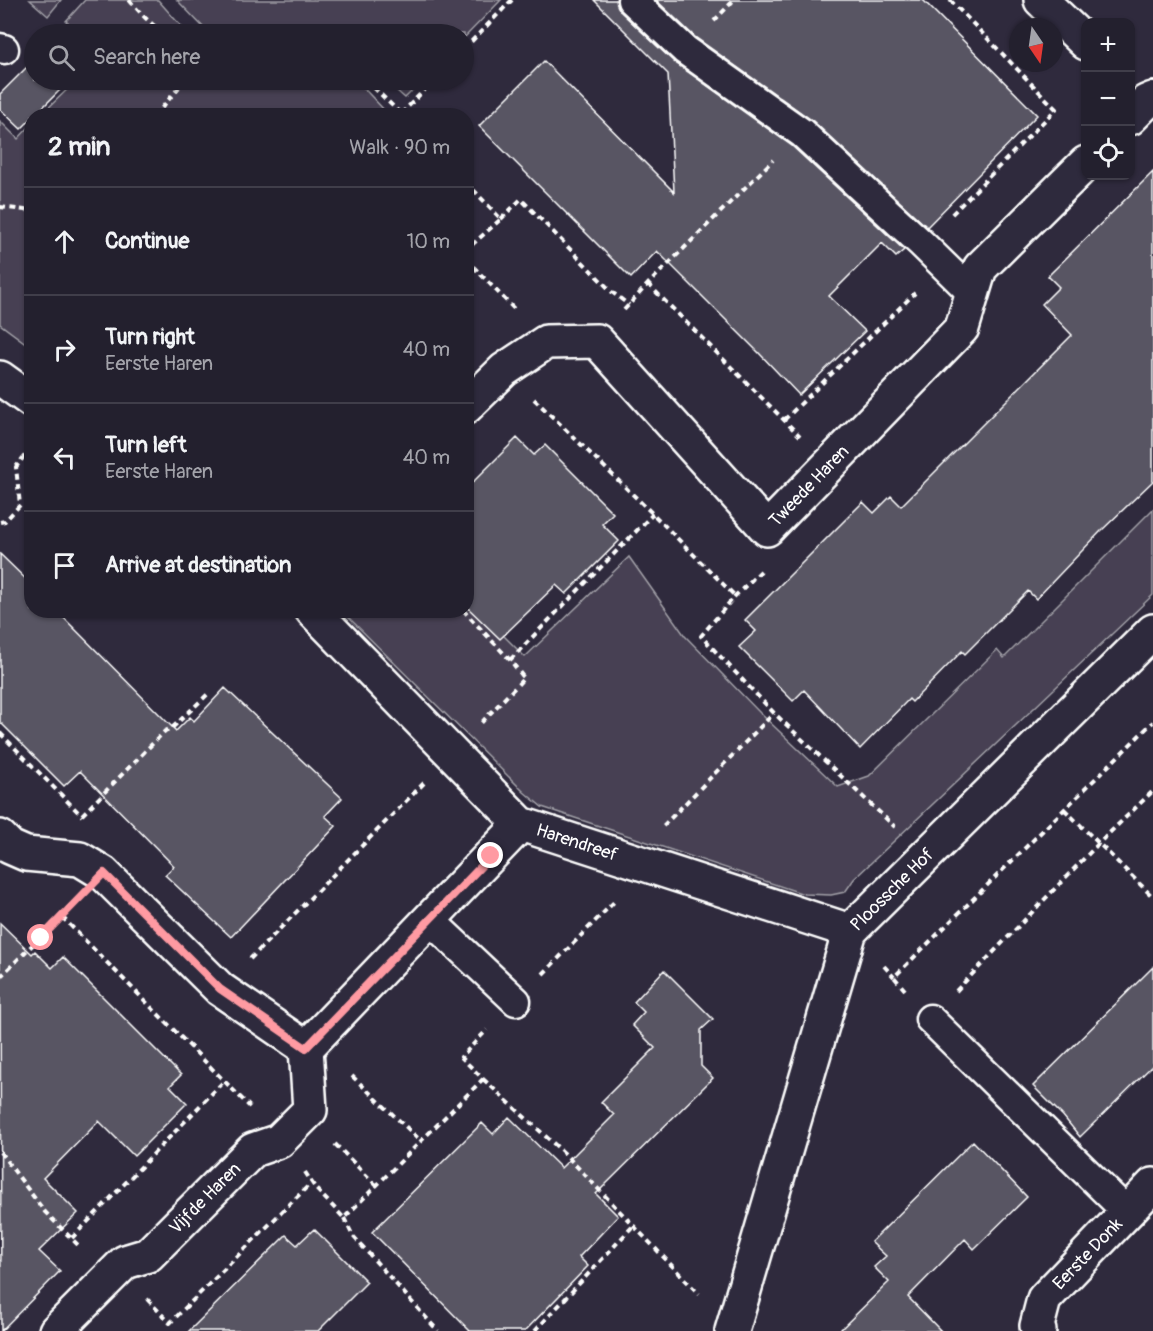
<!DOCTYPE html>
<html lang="en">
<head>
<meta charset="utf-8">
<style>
	:root { --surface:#23202e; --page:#2b2836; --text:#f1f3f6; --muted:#a3a3aa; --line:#403e4a }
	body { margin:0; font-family:Pangolin,sans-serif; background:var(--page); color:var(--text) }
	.controls { position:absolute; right:18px; top:18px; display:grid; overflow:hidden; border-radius:12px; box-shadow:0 2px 4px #0004 }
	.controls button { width:54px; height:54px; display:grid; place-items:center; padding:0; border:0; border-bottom:2px solid var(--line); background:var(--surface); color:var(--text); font:30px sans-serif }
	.compass { position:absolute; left:1009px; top:18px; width:54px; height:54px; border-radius:50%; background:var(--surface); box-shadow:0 2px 4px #0004; rotate:167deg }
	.stop { position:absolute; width:18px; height:18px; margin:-14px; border:4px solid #ff9aa2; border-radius:50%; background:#fff }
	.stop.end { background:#ff9aa2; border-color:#fff; box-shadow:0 2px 6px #0008 }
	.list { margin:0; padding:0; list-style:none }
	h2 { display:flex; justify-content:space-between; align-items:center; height:78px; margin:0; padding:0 24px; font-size:26px }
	h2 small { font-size:20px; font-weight:400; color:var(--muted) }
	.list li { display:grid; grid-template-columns:39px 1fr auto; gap:18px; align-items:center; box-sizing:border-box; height:108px; padding:0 24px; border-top:2px solid var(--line) }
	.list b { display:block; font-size:22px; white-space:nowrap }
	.list p { margin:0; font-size:20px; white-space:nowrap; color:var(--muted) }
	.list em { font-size:20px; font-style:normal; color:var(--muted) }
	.icon { flex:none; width:33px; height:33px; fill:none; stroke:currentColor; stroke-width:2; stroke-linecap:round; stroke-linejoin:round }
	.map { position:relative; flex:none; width:1153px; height:1331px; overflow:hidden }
	.search { position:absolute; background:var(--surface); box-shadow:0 2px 4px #0004; left:24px; top:24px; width:450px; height:66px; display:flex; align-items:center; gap:15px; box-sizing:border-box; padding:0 21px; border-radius:33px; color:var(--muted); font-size:22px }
	.panel { position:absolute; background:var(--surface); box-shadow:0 2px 4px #0004; left:24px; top:108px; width:450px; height:510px; border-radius:24px }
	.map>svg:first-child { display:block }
	.green { fill:#464152; stroke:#a2a0a8; stroke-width:1.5 }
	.building { fill:#595564; stroke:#fff; stroke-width:1.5 }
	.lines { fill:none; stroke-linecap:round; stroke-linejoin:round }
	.service-casing { stroke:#fff; stroke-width:33 }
	.minor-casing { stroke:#fff; stroke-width:38 }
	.path { stroke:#fff; stroke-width:4; stroke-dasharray:6 4.5; stroke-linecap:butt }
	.service { stroke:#2f2a3d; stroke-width:28 }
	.minor { stroke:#2f2a3d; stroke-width:33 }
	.route { stroke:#ff9aa2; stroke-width:8 }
	.labels { text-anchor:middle; stroke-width:4.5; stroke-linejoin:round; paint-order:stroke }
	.street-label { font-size:18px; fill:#fff; stroke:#2f2a3d }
</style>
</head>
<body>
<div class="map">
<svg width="1153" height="1331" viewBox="0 0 1153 1331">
	<rect width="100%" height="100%" fill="#2f2a3d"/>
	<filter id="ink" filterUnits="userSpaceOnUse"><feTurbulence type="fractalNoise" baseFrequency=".0167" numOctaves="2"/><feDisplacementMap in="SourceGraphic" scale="12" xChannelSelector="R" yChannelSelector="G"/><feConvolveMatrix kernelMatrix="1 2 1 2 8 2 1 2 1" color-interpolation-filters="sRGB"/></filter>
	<g filter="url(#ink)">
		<path class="green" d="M30,0H61L48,16Z
			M85,0H158L188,34H79L66,21Z
			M177,0H501L464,38V34H300L276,26L205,29Z
			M77,80H356L386,112L381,116L41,115Z
			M385,80H423L405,98Z
			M0,121L18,139L31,125V347L0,324Z
			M1153,509V595L854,879L845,892L831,895L804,894L542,807L524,792L342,611L466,610L467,599L525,657L629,557L685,636L760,713L838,787L869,776L997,650L1004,658Z"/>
		<path class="building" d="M594,0H616L621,12L674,62L792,146L904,250L896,257L882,243L829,296L865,331L799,395L759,353L657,251L631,278L479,126L544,61L674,192L668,74Z
			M656,0H923L1037,115L927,227L813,121L695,37Z
			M34,60V80H70L34,116H32V118L21,129L0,109V94Z
			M1153,172V481L1101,531L1036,599L1028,591L965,654L962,651L912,702L909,699L860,749L804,690L793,701L739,647L756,631L745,620L863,502L874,513L891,496L901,506L1072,335L1042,304L1059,287L1048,276Z
			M517,438L534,455L545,445L613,513L602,524L619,541L566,594L556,585L500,639L466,606V489Z
			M0,554L32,585V610H56L176,731L190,717L194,721L225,688L342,798L325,816L336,826L231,937L165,875L174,866L80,771L64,786L0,722Z
			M0,923L32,954L35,951L52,968L63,957L181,1075L170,1086L187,1103L134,1156L99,1121L43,1178L78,1213L39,1251L60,1271L1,1331Z
			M1153,967V1065L1080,1137L1063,1116L1033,1086Z
			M664,970L713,1019L701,1030V1066L713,1078L596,1194L618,1216L579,1257L588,1266L525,1331H470L372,1232L482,1123L493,1134L509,1117L561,1168L614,1115L601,1102L655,1048L632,1025L644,1012L634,1002Z
			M973,1141L1027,1197L974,1249L965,1239L908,1297L941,1331H839L889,1282L874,1267L886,1256L871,1242Z
			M314,1229L367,1282L318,1331H189L286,1235L297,1245Z"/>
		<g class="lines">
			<g class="service-casing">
				<path id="service" d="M632,0L685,50L802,133L922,244L972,293
					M0,48L4,49
					M430,920L516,1001
					M930,1019L1127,1212"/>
			</g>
			<g class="minor-casing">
				<g id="minor">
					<path d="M1041,0L1086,43"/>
					<path d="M1130,118L1146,102L1153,99"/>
					<path d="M0,378L32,401"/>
					<path id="s1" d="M466,407L504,370L546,342L597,341L767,529L962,328L980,268L1086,163"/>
					<path id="s2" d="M312,610L521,824L850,931"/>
					<path d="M0,837L10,847L26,854L80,859L103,873L220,989L306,1048L521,824"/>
					<path id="s3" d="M56,1331L125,1262L148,1255L253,1150L279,1141L310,1110L306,1048"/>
					<path id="s4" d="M732,1331L850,931L1153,631"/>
					<path id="s5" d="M1039,1331L1037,1326L1044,1299L1153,1185"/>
				</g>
			</g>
			<path class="path" d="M129,0C141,13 153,29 170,34
				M950,0L1056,109L951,215
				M714,21L734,0
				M464,49L512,0
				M366,80L403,116
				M155,116L185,80
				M391,116L401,114L434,80
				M466,182L501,219L466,250
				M0,207L32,211
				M501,219L521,199L613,293L629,305
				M466,259L516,311
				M648,284L800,436
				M624,310L648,284L773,160
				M534,399L653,514L735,596
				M784,420L915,293
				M0,522L5,521L20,505L16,467L32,446
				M761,571L735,596L701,636L774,713L895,827
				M463,610L510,660L524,678L481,723
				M510,660L653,514
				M0,733L82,816
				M1064,809L1153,897
				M82,815L165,731L172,728L209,693
				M663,826L774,713
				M62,917L250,1107
				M250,959L424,783
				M884,966L894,977
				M543,974L616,900
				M0,977L74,904
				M905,990L894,977L1153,722
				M956,991L1099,843L1153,791
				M352,1076L421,1141
				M483,1079L564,1153L699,1294
				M335,1144L377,1186
				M0,1152L45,1212L81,1248
				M305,1172L316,1189L344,1218L483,1079L461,1057L487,1030
				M344,1218L353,1236L438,1331
				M72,1238L224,1081
				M147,1299L170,1323L312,1182
				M535,1331L633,1226"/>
			<use href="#service" class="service"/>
			<use href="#minor" class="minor"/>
		</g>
	</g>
	<g class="lines" filter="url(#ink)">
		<path class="route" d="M41,938L104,873L220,989L306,1048L491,856"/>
	</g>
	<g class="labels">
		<g class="street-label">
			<text dy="6" stroke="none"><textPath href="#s1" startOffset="468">Tweede Haren</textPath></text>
			<text dy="6" stroke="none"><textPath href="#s2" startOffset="358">Harendreef</textPath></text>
			<text dy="6" stroke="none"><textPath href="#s4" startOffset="476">Ploossche Hof</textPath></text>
			<text dy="6" stroke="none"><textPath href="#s3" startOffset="202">Vijfde Haren</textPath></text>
			<text dy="6" stroke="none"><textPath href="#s5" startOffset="96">Eerste Donk</textPath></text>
		</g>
	</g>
</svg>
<div class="controls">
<button>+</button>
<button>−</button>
<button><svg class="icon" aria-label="locate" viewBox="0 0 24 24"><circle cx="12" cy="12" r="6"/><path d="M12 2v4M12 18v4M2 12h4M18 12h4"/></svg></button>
</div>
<svg class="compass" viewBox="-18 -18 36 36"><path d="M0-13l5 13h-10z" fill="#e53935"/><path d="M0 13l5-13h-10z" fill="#a3a3aa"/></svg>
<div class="stop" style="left:41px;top:938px"></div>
<div class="stop end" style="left:491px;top:856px"></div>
<div class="search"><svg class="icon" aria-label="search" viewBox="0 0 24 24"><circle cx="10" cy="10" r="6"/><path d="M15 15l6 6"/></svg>Search here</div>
<section class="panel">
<h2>2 min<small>Walk · 90 m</small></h2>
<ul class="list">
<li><svg class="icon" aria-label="ahead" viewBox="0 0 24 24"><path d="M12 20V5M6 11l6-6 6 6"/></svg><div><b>Continue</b></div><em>10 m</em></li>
<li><svg class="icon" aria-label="right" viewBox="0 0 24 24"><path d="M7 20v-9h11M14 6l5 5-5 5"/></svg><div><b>Turn right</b><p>Eerste Haren</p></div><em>40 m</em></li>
<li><svg class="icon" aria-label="left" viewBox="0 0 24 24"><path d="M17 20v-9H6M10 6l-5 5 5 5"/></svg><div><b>Turn left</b><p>Eerste Haren</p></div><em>40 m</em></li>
<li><svg class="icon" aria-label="arrive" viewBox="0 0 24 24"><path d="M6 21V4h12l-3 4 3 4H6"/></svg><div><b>Arrive at destination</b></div></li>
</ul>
</section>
</div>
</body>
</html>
